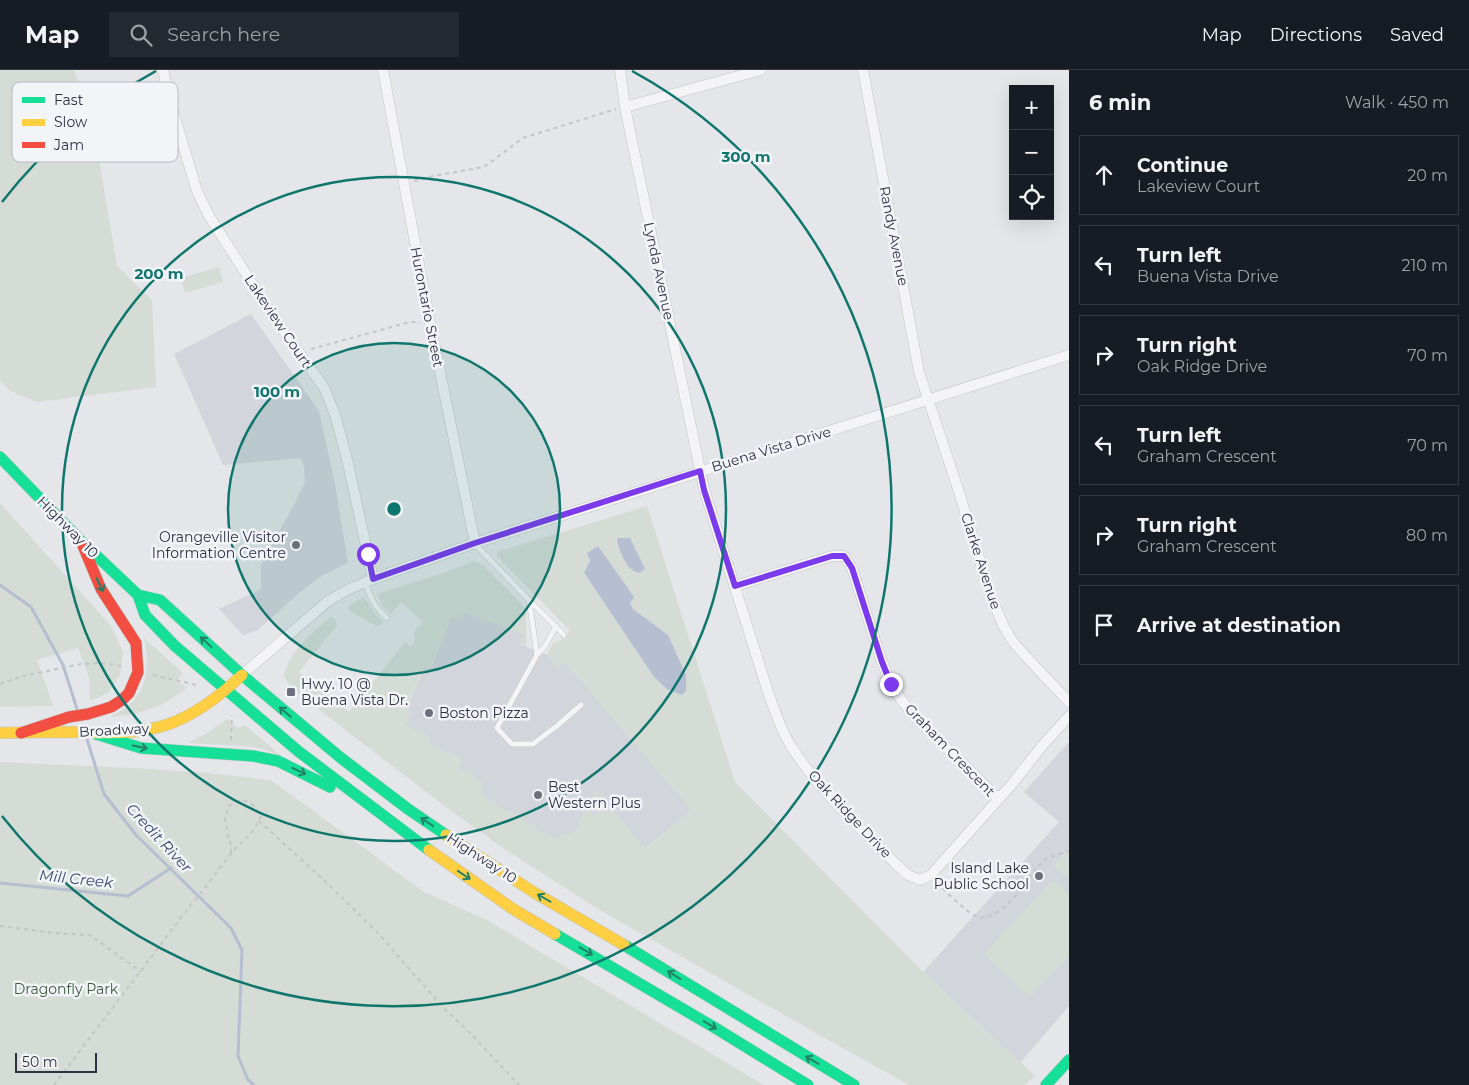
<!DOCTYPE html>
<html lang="en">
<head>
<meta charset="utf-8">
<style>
	:root { --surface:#171b24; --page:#242831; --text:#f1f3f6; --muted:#9ea1a6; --line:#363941 }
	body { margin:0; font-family:Montserrat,sans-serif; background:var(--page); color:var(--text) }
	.controls { position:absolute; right:15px; top:15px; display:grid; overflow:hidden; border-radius:0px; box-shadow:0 5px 20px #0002 }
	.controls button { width:45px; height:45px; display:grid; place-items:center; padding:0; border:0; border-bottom:1px solid var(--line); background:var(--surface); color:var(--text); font:25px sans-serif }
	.scale { position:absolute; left:15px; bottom:12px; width:82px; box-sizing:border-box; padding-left:5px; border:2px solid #2d3141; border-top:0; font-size:14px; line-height:18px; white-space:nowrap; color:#2d3141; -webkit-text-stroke:4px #f3f4f8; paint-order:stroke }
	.stop { position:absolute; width:15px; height:15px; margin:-11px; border:4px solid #7c3aed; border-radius:50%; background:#fff }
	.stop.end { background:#7c3aed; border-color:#fff; box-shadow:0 1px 5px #0008 }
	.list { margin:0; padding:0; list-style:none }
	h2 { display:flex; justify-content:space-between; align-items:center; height:65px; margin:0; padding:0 20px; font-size:21px }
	h2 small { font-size:16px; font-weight:400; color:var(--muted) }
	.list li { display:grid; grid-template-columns:32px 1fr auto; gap:15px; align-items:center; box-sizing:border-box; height:80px; margin:0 10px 10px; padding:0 10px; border:1px solid var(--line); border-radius:0px }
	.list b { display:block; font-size:19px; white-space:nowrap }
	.list p { margin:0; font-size:16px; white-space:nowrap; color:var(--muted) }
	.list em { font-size:16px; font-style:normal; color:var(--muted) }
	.icon { flex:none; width:28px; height:28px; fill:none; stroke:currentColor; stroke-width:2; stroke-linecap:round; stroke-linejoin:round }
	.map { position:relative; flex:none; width:1069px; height:1015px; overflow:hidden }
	header { display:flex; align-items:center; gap:30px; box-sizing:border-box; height:70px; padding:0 25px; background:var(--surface); border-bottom:1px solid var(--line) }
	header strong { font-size:24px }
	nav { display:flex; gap:28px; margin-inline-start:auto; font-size:18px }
	.search { width:350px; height:45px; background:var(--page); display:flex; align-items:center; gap:12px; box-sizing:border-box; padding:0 18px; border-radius:0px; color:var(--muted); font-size:19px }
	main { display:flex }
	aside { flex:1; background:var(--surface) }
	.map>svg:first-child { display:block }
	.built { fill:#d3d5dc }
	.green { fill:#d4dcd5; fill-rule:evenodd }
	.water { fill:#b6bed1 }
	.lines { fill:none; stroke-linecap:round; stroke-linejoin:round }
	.stream { stroke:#b6bed1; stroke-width:3 }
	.lane-casing { stroke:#c3c4c7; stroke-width:6 }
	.street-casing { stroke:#c3c4c7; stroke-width:11 }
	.fast-casing { stroke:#c1c3c6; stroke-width:12 }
	.slow-casing { stroke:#c1c3c6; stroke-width:12 }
	.jam-casing { stroke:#c1c3c6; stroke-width:12 }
	.path { stroke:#c4c4c9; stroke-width:2; stroke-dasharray:4 4; stroke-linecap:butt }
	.lane { stroke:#f4f4f6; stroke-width:5 }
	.street { stroke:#f4f4f6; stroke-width:10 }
	.fast { stroke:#16e098; stroke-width:11 }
	.slow { stroke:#ffcf43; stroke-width:11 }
	.jam { stroke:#f24e42; stroke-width:11 }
	.oneway { stroke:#238068 }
	.route { stroke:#7c3aed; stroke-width:6 }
	.ring { fill:none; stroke:#0f766e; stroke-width:2.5 }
	.poi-dot { fill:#6d707c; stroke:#f3f4f8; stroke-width:2 }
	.labels { text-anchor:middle; stroke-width:5; stroke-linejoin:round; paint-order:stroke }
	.street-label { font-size:14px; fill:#2d3141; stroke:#f3f4f8 }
	.poi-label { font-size:14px; fill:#2d3141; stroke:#f3f4f8; text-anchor:start }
	.park-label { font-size:14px; fill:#3c5b3b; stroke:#f3f4f8 }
	.water-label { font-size:15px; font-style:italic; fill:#3a4971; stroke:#f3f4f8 }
	.key { fill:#f3f4f8; stroke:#b8bac1; stroke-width:1 }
	.key-label { font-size:14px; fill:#2d3141 }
	.centre { fill:#0f766e; stroke:#f3f4f8; stroke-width:2.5 }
	.ring-label { font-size:15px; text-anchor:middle; font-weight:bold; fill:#0f766e; stroke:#f3f4f8; stroke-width:5; stroke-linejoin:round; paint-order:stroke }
</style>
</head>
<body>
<header>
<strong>Map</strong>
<div class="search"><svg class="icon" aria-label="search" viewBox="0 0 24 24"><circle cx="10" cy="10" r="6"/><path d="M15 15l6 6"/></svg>Search here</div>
<nav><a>Map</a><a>Directions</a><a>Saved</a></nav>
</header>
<main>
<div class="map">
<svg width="1069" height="1015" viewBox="0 0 1069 1015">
	<rect width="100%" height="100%" fill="#e4e6e9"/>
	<path class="built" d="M251,244L319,341L335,414L348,493L323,505L300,522L258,560L243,565L219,539L261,519V495L295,433L305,412L304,396L300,388L223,395L174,284Z
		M463,541L524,565L520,574L547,585L558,598L565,592L692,740L641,782L578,785L472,730L458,700L461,688L428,675L405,656L411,640L407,638L424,596L431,598L451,547Z
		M1069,672V936L1020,993L923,902L1059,752L1024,722Z"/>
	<path class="green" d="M0,0H74L92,48L117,196L152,230L156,317L37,332L10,321L0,311Z
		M219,197L223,212L185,223L181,208Z
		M0,433L111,556L123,582L120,605L108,623L90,631L89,607L78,578L37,590L53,636L0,637Z
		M647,436L735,712L923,902L1035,1006L1025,1015H909L832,972L603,842L503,778L442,734L292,619L284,606C291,578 310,566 330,547L335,549L337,555L299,602L349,642L405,572L411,577L415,572L414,562L423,552L401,532L391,544L383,537L377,524L450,501L473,491L483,495L521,533L526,541V576L520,573L523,565L463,541L459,550L451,547L430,599L423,596L407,638L411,640L405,656L430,665L428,675L461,688L458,700L466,701L483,713L481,715L484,718L481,724L507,742L509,740L543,763L544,762L556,769L564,764L567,765L573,761H576C580,754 581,746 586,739L593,746L598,744L596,738H592L588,735L594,727L593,723L595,720L646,779L691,740L565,592L558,598L547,585C550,579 552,570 560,571L570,561L497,486V482ZM590,491L630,533L633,539L668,565L654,607L584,504Z
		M364,527L376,545L384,552L380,555L376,556L349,540V536Z
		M144,568L183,603L177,610L187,618L165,633L138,643L112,647L111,646C118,642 126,639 131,633C149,617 149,589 144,568Z
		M227,649L238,658L245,655L281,686L261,678L244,676L188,673L209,662Z
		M0,692L150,699L207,703L271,710L424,822L487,850L764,1015H0Z
		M1066,782H1069V809L1054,796Z
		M1053,810L1069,825V886L1030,927L984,884Z"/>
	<path class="water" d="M618,468H630L645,499L639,503C626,500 621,483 617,472Z
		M598,476L634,527L630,533L633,539L668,565L686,605V621L682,625L667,619L654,607L584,503L590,491L587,483Z"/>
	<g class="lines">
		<path class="stream" d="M0,515L31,537L63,595L77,639
			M86,666L104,724L136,765L231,858L242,880L238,986L248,1010L254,1015
			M0,813L128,826L171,798"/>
		<g class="lane-casing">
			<path id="lane" d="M475,474L529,530L564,565
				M365,513C371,528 374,537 387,548
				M529,530L537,585L497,658L512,674H533L558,655L581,635
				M537,585L545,576L556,556"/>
		</g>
		<g class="street-casing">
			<path id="street" d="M163,0L169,28L197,121L209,146L273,246L325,319L336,348L348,393L373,509
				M383,0L430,253L475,473
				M620,0L625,37L704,419L767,619C774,638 780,659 791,676C820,722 861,758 898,796L908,805L920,810L931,805L1012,714L1042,676L1069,646
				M863,0L919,302L958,419L990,524L1003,555L1013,572L1033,594L1069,632
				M625,37L761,0
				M735,516L832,486H844L852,498L882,592L891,614L902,631L920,652L999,729
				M242,605L328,531L347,520L373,509L475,473L1069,285"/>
		</g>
		<g class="fast-casing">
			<path id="fast" d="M0,387L81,471L138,525L145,545L175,576L298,681L429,780
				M138,525L160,530L242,605L341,688L408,739L446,765
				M93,663L141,678L253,686L278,691L330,717
				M555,864L717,959L808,1015
				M624,875L854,1015
				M1046,1015L1069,990"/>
		</g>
		<g class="slow-casing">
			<path id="slow" d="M0,663C24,662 49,662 73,662C105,663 138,665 169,654C197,644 221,625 242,605
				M446,765L535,823L624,875
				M429,780L513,839L555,864"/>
		</g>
		<g class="jam-casing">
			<path id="jam" d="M21,663L69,647L88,644L111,637L122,630L129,623L138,602L136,573L101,519L83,476"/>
		</g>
		<path class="path" d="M414,111L433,106L484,97L523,68L616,39
			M311,279L410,252H420
			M153,605L197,615
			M0,614L23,606L81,594L99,593L122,596
			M231,670L232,645
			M259,751L327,813L376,861L442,936L471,964L519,1015
			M937,813C947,822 963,840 976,846C1000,856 1027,809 1041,793L1047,788L1069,781
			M0,856L54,863L90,865L141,902
			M54,1015L190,836C206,817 220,797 236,778C248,766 255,762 261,745C252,731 243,726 229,736L225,749L228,764L231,775V786"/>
		<use href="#lane" class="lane"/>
		<use href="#street" class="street"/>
		<use href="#fast" class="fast"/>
		<use href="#slow" class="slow"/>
		<use href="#jam" class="jam"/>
	</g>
	<defs><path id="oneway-shaft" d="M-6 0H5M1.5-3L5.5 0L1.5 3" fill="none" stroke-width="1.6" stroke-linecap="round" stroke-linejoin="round" transform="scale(1.25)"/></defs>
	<g class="oneway">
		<use href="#oneway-shaft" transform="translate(100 515) rotate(64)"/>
		<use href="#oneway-shaft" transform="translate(206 572) rotate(-137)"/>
		<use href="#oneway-shaft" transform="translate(285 642) rotate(-140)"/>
		<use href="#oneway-shaft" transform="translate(140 677) rotate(12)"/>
		<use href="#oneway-shaft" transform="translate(299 701) rotate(25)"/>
		<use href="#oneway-shaft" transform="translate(427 752) rotate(-146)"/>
		<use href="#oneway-shaft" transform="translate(464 805) rotate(34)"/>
		<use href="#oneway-shaft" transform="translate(544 828) rotate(-150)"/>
		<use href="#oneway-shaft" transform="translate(586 881) rotate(31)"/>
		<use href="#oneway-shaft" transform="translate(674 905) rotate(-148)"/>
		<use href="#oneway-shaft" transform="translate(710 955) rotate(31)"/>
		<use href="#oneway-shaft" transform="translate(812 990) rotate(-149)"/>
	</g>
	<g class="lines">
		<path class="route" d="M368,484L373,509L475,473L700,401L704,420L735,516L832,486H844L852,498L882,592L891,614"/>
	</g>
	<circle cx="394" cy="439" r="166" fill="#0f766e" fill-opacity=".12"/>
	<g class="ring">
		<circle cx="394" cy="439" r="166"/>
		<circle cx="394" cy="439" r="332"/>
		<path d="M2 132A498 498 0 0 1 156 1M632 1A498 498 0 1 1 2 746"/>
	</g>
	<g class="poi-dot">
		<circle cx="296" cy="475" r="5"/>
		<rect x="286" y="617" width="10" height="10" rx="2.5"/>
		<circle cx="429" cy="643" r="5"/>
		<circle cx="538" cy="725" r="5"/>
		<circle cx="1039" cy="806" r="5"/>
	</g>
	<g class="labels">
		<g class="street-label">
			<text transform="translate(894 166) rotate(79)" y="5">Randy Avenue</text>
			<text transform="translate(659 201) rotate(78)" y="5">Lynda Avenue</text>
			<text transform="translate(427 237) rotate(79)" y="5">Hurontario Street</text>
			<text transform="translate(278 251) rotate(56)" y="5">Lakeview Court</text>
			<text transform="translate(771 379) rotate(-17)" y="5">Buena Vista Drive</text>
			<text transform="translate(68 457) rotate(45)" y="5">Highway 10</text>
			<text transform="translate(981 491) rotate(72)" y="5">Clarke Avenue</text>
			<text transform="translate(114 660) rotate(-3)" y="5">Broadway</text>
			<text transform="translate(950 680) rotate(46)" y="5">Graham Crescent</text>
			<text transform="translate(850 744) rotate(47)" y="5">Oak Ridge Drive</text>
			<text transform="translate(482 788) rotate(33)" y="5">Highway 10</text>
		</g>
		<g class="poi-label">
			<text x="286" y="472" text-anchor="end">Orangeville Visitor<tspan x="286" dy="16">Information Centre</tspan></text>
			<text x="301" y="619">Hwy. 10 @<tspan x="301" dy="16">Buena Vista Dr.</tspan></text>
			<text x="439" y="648">Boston Pizza</text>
			<text x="548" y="722">Best<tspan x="548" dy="16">Western Plus</tspan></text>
			<text x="1029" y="803" text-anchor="end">Island Lake<tspan x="1029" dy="16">Public School</tspan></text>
		</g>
		<g class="park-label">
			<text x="66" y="924">Dragonfly Park</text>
		</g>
		<g class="water-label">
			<text transform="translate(159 768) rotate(47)" y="5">Credit River</text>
			<text transform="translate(76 809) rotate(6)" y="5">Mill Creek</text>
		</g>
	</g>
	<rect x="12" y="12" width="166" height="80" rx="8" class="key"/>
	<rect x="22" y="27" width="23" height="6" fill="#16e098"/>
	<rect x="22" y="49" width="23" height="7" fill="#ffcf43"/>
	<rect x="22" y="72" width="23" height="6" fill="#f24e42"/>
	<g class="key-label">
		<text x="54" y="35">Fast</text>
		<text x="54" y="57">Slow</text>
		<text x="54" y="80">Jam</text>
	</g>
	<circle cx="394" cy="439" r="8" class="centre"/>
	<g class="ring-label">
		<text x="746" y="92">300 m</text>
		<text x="159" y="209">200 m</text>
		<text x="277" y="327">100 m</text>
	</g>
</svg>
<div class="controls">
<button>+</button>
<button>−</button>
<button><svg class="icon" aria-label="locate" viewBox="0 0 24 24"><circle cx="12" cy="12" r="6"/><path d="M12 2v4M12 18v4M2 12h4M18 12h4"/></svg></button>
</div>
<div class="scale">50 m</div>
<div class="stop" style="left:368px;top:484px"></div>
<div class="stop end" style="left:891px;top:614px"></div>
</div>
<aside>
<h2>6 min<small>Walk · 450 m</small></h2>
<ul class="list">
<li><svg class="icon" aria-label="ahead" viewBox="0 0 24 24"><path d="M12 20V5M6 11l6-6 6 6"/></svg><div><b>Continue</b><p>Lakeview Court</p></div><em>20 m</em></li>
<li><svg class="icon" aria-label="left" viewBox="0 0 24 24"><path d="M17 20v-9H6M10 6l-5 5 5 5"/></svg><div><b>Turn left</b><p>Buena Vista Drive</p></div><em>210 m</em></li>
<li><svg class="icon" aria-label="right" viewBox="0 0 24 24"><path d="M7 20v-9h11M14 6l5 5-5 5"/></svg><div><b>Turn right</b><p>Oak Ridge Drive</p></div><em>70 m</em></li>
<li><svg class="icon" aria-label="left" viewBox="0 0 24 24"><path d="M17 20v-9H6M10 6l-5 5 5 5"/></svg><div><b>Turn left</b><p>Graham Crescent</p></div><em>70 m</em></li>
<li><svg class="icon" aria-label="right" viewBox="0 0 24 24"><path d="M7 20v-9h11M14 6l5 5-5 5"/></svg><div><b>Turn right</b><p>Graham Crescent</p></div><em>80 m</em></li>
<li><svg class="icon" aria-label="arrive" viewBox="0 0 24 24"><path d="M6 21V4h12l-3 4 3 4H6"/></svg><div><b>Arrive at destination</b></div></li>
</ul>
</aside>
</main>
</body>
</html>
